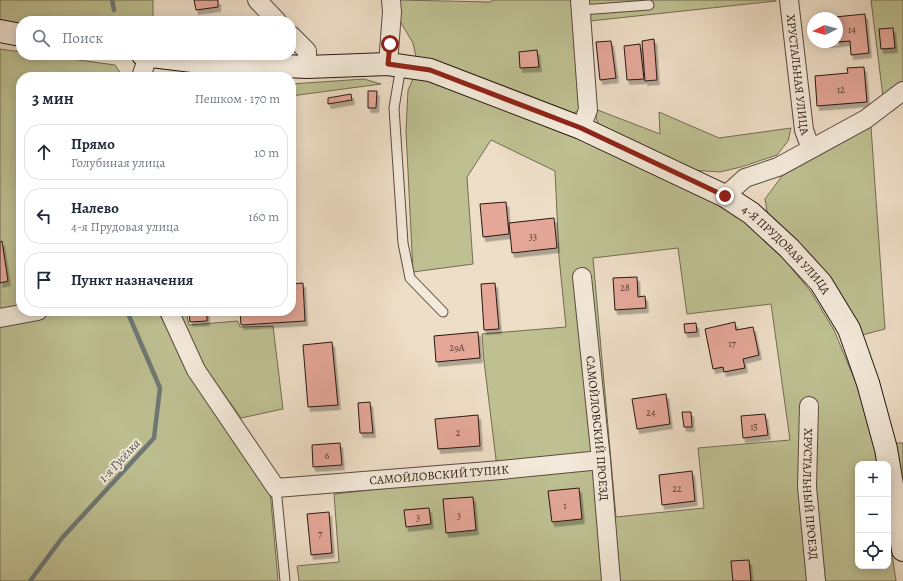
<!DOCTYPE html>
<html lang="ru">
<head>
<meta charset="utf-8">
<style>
	:root { --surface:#fff; --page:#f2f2f3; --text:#1f2937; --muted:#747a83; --line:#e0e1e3 }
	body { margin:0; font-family:Alegreya,serif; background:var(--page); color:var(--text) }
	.controls { position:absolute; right:12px; bottom:12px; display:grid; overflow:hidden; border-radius:8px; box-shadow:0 2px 10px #0003 }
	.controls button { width:36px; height:36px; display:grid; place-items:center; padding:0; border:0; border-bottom:1px solid var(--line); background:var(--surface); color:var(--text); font:20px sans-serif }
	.compass { position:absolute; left:807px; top:12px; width:36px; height:36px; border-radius:50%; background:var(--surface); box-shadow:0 2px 10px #0003; rotate:265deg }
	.stop { position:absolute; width:12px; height:12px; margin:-9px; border:3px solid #8f2418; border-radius:50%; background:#fff }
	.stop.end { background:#8f2418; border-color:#fff; box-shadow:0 1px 4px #0008 }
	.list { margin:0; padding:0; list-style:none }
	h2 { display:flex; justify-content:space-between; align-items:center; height:52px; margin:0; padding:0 16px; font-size:17px }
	h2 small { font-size:13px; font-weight:400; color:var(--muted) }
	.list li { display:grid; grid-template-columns:26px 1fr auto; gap:12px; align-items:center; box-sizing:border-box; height:56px; margin:0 8px 8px; padding:0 8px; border:1px solid var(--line); border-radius:16px }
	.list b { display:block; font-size:15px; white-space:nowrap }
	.list p { margin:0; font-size:13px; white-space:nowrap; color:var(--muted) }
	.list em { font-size:13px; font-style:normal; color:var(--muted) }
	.icon { flex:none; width:22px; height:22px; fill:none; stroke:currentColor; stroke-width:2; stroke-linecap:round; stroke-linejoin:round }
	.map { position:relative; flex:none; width:903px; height:581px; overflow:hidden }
	.search { position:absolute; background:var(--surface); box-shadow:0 2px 10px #0003; left:16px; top:16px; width:280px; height:44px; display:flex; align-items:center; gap:10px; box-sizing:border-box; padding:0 14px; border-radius:16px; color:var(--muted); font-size:15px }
	.panel { position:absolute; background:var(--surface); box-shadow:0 2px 10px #0003; left:16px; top:72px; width:280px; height:244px; border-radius:16px }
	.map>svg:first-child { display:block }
	.green { fill:#bec092; stroke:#736c51; fill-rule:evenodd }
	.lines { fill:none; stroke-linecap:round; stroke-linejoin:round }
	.stream { stroke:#6d7976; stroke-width:4.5 }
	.building { fill:#e4a798; stroke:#281710; filter:url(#shadow) }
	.lane-casing { stroke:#5a493e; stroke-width:11 }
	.street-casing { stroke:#5a493e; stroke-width:20 }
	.secondary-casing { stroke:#281710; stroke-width:24 }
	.lane { stroke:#f4eadb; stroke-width:9 }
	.street { stroke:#f4eadb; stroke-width:18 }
	.secondary { stroke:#f4eadb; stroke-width:22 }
	.route { stroke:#8f2418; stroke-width:5 }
	.labels { text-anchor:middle; stroke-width:4; stroke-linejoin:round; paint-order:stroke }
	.number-label { font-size:10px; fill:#573b32 }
	.street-label { font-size:12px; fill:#281710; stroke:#f4eadb }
	.water-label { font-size:13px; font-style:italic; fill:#50504c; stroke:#f4eadb }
</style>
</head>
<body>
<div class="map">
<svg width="903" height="581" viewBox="0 0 903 581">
	<defs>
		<filter id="shadow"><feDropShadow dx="2.5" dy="4.5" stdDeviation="0" flood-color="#0004"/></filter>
	</defs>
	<rect width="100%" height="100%" fill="#eedec7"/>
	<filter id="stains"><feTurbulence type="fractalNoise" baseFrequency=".005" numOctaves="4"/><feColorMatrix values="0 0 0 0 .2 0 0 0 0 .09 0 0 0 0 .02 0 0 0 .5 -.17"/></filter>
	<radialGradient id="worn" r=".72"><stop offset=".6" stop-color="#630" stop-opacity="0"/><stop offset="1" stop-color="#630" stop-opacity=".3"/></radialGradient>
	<path class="green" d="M0,0H153V21H21V24L0,20Z
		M398,0L491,2L492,0H572L582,107L570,116L416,57L413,43L400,21Z
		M588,0H776V1L590,21Z
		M871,0H903V82L883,97Z
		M0,49L21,52V55H42L115,65L123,77H21V311H158L190,375L270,491L278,581H0Z
		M429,78L579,139L696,191L745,220L780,254L811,292L834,330L858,388L876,449L878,464H858V566H888V527L896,581H299L297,566L339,562L334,494L498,476L484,361L482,334L566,327L559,257L555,171L491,140L467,177L473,264L413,272L406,131L408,90L413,79ZM678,248L687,314L771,304L790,440L698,448L704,508L616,517L593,258Z
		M364,79L381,84L291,96V84Z
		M595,109L660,134L659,112L719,138L791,128L788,141L777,155L741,167L720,172L692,170L601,130L597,121Z
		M871,127L885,329L862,335L768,217L765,199L782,176Z
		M176,311H186L189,325L238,321L240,327L273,326L283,409L241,418L197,356Z
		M896,443H903V488Z"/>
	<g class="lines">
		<path class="stream" d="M112,0L114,10
			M30,581L62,538L154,438L160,388L127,311"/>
	</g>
	<path class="building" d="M194,0H218V7L196,10Z
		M865,14L869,53L851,55L850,41L827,43V42H837V18H825Z
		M893,28L895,48L881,49L879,29Z
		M654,39L657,80L645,81L642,41Z
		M611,41L616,78L600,80L596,42Z
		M640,44L644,79L627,80L624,46Z
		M537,50L539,67L520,68L519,52Z
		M864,67L867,102L817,106L815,76L848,73L847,68Z
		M368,91H377L376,108H368Z
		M351,94L352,100L328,104V98Z
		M506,202L509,234L483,237L480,204Z
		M554,218L557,248L512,253L509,223Z
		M2,241L8,281L0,283V242Z
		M637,277L638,297L645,296L646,308L615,310L613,278Z
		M303,283L305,321L241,325L240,311H291V284Z
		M495,283L499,329L484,330L481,284Z
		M189,311H207V321L190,322Z
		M735,322L736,330L753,327L759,355L743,359L745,368L724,372L723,367L713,369L705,329Z
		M696,323L697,332L685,333L684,324Z
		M478,332L480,358L436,362L434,336Z
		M332,342L338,405L308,407L303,345Z
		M666,394L670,424L637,429L632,399Z
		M370,402L373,433H360L358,403Z
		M682,412H691L692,427H684Z
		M765,414L768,435L743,438L741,416Z
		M478,415L480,446L438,449L435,419Z
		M340,443L342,465L313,467L312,445Z
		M692,471L695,501L662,505L659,475Z
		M579,488L582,519L552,522L548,491Z
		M473,497L476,530L446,533L443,499Z
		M429,508L431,524L406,527L404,510Z
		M329,512L332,553L311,555L307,514Z
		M749,560L751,581H733L731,561Z"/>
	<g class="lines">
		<g class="lane-casing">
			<path id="lane" d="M581,10L649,5
				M401,66L394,108L403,243L410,278L443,312
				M276,488L285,581"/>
		</g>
		<g class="street-casing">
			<g id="street">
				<path d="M257,0L277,21"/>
				<path d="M580,0L588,110L581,128"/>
				<path id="s1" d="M789,0L804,130L811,149"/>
				<path d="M291,35L307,51V67"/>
				<path d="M388,64L392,12L391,0"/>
				<path d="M141,77L148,56"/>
				<path d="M725,196L745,178L778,167L866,119L903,91"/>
				<path id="s2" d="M582,277L601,460L611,581"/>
				<path id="s3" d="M169,311L196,370L276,488L501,470L601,460"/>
				<path d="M0,318L38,311"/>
				<path id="s4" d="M809,406L807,487L816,581"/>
			</g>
		</g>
		<g class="secondary-casing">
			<g id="secondary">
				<path d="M0,31L21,35"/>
				<path id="s5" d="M143,55L209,63L307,67L388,64L430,70L581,128L725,196L751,213L789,248L821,283L849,329L868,383L886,449L903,550"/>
			</g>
		</g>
		<use href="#lane" class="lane"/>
		<use href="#street" class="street"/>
		<use href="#secondary" class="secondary"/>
	</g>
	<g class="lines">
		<path class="route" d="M390,44L388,64L430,70L581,128L725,196"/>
	</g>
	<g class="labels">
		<g class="number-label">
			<text x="852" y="33">14</text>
			<text x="841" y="93">12</text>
			<text x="533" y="240">33</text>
			<text x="625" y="291">28</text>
			<text x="732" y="347">17</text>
			<text x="457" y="351">29А</text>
			<text x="651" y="416">24</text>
			<text x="754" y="430">15</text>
			<text x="458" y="436">2</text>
			<text x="327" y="459">6</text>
			<text x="677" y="492">22</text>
			<text x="565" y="509">1</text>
			<text x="459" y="519">3</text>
			<text x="418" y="521">3</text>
			<text x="320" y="537">7</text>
		</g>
		<g class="street-label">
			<text dy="4" stroke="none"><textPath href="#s1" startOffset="75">ХРУСТАЛЬНАЯ УЛИЦА</textPath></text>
			<text dy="4" stroke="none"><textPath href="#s5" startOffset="691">4-Я ПРУДОВАЯ УЛИЦА</textPath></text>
			<text dy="4" stroke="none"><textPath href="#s2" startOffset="152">САМОЙЛОВСКИЙ ПРОЕЗД</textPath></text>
			<text dy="4" stroke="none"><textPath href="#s3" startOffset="371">САМОЙЛОВСКИЙ ТУПИК</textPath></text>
			<text dy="4" stroke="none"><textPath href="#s4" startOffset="88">ХРУСТАЛЬНЫЙ ПРОЕЗД</textPath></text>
		</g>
		<g class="water-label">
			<text transform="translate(119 460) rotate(-47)" y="5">1-я Гусёлка</text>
		</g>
	</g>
	<rect width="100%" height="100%" filter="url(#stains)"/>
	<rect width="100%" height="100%" fill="url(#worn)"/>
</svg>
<div class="controls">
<button>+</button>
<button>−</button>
<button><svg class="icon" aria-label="locate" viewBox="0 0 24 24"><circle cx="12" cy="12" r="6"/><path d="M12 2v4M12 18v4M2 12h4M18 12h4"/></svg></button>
</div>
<svg class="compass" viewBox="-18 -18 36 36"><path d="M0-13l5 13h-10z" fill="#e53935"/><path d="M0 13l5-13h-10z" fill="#747a83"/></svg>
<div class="stop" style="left:390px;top:44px"></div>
<div class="stop end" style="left:725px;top:196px"></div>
<div class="search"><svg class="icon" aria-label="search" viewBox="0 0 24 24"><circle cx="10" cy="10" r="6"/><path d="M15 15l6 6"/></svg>Поиск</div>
<section class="panel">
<h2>3 мин<small>Пешком · 170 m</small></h2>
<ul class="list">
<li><svg class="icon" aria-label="ahead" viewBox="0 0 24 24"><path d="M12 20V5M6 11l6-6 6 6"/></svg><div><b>Прямо</b><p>Голубиная улица</p></div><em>10 m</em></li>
<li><svg class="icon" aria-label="left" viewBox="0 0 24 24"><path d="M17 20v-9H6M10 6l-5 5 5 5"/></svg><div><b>Налево</b><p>4-я Прудовая улица</p></div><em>160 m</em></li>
<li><svg class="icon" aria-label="arrive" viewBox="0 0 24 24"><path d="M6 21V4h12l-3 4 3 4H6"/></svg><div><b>Пункт назначения</b></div></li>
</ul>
</section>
</div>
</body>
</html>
